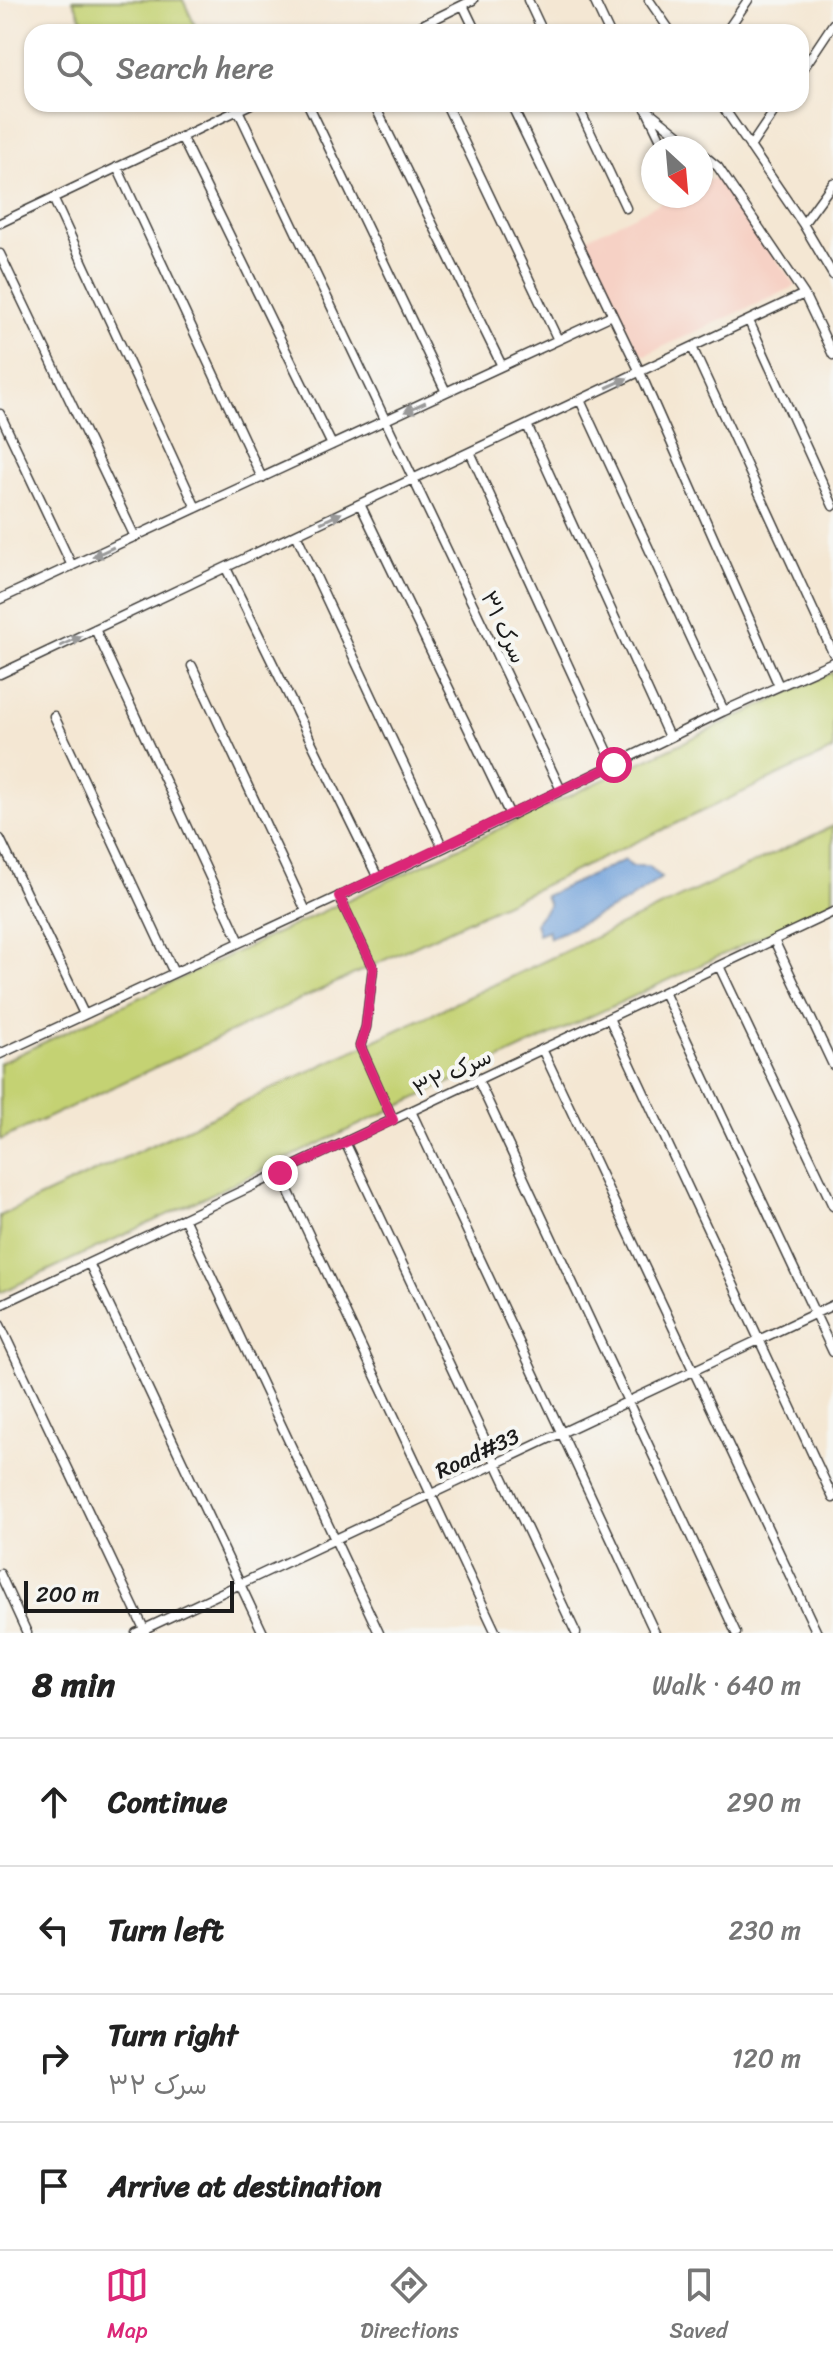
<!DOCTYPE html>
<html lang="en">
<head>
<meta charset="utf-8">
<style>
	:root { --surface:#fff; --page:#f6f6f6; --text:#222; --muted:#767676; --line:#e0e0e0; --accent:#db2777 }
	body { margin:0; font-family:Sriracha,"Playpen Sans Arabic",sans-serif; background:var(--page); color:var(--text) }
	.compass { position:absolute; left:641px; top:136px; width:72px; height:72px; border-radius:50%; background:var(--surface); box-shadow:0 2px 6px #0004; rotate:154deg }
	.scale { position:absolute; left:24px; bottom:20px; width:210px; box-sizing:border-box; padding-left:8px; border:4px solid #1c1c1c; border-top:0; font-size:22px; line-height:28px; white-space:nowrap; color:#1c1c1c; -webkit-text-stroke:6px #f6f6f2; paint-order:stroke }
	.stop { position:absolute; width:24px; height:24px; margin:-18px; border:6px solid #db2777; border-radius:50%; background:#fff }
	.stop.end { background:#db2777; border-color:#fff; box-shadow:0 2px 8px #0008 }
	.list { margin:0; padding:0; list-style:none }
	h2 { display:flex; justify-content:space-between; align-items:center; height:104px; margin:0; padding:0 32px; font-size:34px }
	h2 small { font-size:26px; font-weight:400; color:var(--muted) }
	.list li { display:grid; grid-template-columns:52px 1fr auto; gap:24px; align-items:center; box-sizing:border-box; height:128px; padding:0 32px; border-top:2px solid var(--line) }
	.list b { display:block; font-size:30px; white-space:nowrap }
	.list p { margin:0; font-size:26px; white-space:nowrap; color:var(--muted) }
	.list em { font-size:26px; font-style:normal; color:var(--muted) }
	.icon { flex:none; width:44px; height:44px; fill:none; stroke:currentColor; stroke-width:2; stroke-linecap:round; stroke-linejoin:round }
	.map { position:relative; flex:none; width:833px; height:1633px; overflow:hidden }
	.search { position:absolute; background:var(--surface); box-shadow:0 2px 6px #0004; left:24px; right:24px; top:24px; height:88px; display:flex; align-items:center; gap:20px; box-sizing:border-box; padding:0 28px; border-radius:24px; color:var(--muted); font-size:30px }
	.sheet { height:616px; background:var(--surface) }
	nav { display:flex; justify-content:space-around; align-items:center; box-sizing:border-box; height:112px; border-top:2px solid var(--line); background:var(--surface); font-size:22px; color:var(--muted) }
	nav a { display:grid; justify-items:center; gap:4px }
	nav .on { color:var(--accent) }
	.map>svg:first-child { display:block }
	.built { fill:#f6d1c5 }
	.green { fill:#c4d273; stroke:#707748; stroke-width:2 }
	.water { fill:#70a0da; stroke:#465e7b; stroke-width:2 }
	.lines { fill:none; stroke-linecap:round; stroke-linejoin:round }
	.minor-casing { stroke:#3c3a37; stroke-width:11 }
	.minor { stroke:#fff; stroke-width:8 }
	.oneway { fill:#999 }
	.route { stroke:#db2777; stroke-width:10 }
	.labels { text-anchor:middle; stroke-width:8; stroke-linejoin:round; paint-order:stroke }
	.street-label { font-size:22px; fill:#1c1c1c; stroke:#f6f6f2 }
</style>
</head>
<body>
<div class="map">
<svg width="833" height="1633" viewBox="0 0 833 1633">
	<rect width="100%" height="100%" fill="#f6f6f2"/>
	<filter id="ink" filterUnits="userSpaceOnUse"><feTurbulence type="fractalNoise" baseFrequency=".0125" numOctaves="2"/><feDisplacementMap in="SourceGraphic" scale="16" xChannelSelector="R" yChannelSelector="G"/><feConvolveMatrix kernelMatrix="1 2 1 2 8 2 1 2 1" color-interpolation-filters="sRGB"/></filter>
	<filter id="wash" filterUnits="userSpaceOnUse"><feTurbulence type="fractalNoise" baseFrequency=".006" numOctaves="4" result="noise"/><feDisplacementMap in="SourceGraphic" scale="32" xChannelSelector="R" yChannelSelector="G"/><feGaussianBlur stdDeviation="1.8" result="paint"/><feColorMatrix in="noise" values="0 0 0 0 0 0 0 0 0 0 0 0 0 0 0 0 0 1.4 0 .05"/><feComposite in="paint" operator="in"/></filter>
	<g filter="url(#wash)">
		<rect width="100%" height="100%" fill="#f4e7d3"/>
		<path class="built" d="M716,177L796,286L645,355L638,351L585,239L675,196H701V184Z"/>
		<path class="green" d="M73,0H183L198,32H88Z
			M833,672V750L0,1140V1063Z
			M833,826V903L0,1293V1216Z"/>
		<path class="water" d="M625,860L631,866H649L661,878L626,902L550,938L548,930L538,934L535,923L549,905L545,896Z"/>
	</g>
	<g filter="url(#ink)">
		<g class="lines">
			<g class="minor-casing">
				<path id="minor" d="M528,0L543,32
					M594,0L609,32
					M649,0L671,32
					M463,5L476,32
					M408,32L473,0
					M726,32L748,0
					M801,72L833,24
					M308,104L446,392
					M374,104L502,366
					M446,104L558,340
					M511,104L640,372L779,686
					M577,104L626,208
					M721,104L803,224L833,275
					M646,109L695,148
					M238,110L561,790
					M648,113L665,148
					M182,138L332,445
					M750,147L779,104
					M701,153L718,167L804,294L833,355
					M117,167L262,478
					M53,198L196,508
					M0,223L251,104
					M803,224L833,183
					M0,254L135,537
					M749,321L833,506
					M692,347L833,653
					M580,400L724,711
					M0,414L72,566
					M527,425L669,737
					M470,452L614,765
					M360,504L510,815
					M296,534L443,848
					M226,568L378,878
					M0,599L612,315
					M95,629L240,942
					M192,666L306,911
					M0,674L804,294
					M54,716L174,973
					M0,839L84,1014
					M339,896L373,968L366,1027L360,1046L393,1120
					M774,940L833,1065
					M719,966L833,1206
					M664,992L833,1352
					M609,1018L833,1498
					M542,1049L817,1633
					M0,1054L443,848L724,711L833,662
					M478,1080L736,1633
					M411,1111L655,1633
					M345,1142L576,1633
					M280,1173L496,1633
					M184,1218L379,1633
					M89,1263L263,1633
					M0,1305L833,912
					M0,1325L145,1631
					M0,1574L27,1633
					M136,1633L833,1305"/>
			</g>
			<use href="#minor" class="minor"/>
		</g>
		<defs><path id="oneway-solid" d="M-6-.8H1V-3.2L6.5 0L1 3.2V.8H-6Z" transform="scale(2)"/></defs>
		<g class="oneway">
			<use href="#oneway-solid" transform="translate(617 383) rotate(-25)"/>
			<use href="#oneway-solid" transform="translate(415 407) rotate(155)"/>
			<use href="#oneway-solid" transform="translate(331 518) rotate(-25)"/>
			<use href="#oneway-solid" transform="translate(103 552) rotate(155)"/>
			<use href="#oneway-solid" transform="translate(71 641) rotate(-25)"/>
		</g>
	</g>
	<g class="lines" filter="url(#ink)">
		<path class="route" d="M280,1173L393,1120L360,1046L366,1027L373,968L339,896L614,765"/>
	</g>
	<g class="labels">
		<g class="street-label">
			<text transform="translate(504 627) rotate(65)" y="8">سرک ۳۱</text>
			<text transform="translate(452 1072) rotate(-25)" y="8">سرک ۳۲</text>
			<text transform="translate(477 1453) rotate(-25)" y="8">Road#33</text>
		</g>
	</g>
</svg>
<svg class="compass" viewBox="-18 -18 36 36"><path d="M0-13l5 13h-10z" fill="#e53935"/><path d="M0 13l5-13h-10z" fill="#767676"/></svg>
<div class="scale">200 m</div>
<div class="stop" style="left:614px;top:765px"></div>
<div class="stop end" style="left:280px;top:1173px"></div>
<div class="search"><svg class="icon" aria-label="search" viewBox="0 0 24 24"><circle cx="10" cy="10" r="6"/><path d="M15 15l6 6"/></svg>Search here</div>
</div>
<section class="sheet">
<h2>8 min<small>Walk · 640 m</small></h2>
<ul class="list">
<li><svg class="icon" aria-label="ahead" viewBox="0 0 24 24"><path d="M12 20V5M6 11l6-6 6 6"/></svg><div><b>Continue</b></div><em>290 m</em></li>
<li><svg class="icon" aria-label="left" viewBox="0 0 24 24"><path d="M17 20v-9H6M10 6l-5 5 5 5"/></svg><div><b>Turn left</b></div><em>230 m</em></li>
<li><svg class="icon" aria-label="right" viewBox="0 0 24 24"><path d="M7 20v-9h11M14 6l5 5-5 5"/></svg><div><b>Turn right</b><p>سرک ۳۲</p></div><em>120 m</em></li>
<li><svg class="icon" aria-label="arrive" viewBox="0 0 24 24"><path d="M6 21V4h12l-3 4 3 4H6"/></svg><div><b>Arrive at destination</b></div></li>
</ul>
</section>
<nav>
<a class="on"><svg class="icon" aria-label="map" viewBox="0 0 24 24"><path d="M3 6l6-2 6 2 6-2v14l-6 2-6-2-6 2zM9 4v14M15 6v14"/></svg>Map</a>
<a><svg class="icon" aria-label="directions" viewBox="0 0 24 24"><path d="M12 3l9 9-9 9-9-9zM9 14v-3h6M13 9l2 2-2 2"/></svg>Directions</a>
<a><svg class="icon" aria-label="saved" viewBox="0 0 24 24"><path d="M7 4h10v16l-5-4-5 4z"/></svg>Saved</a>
</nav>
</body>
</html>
